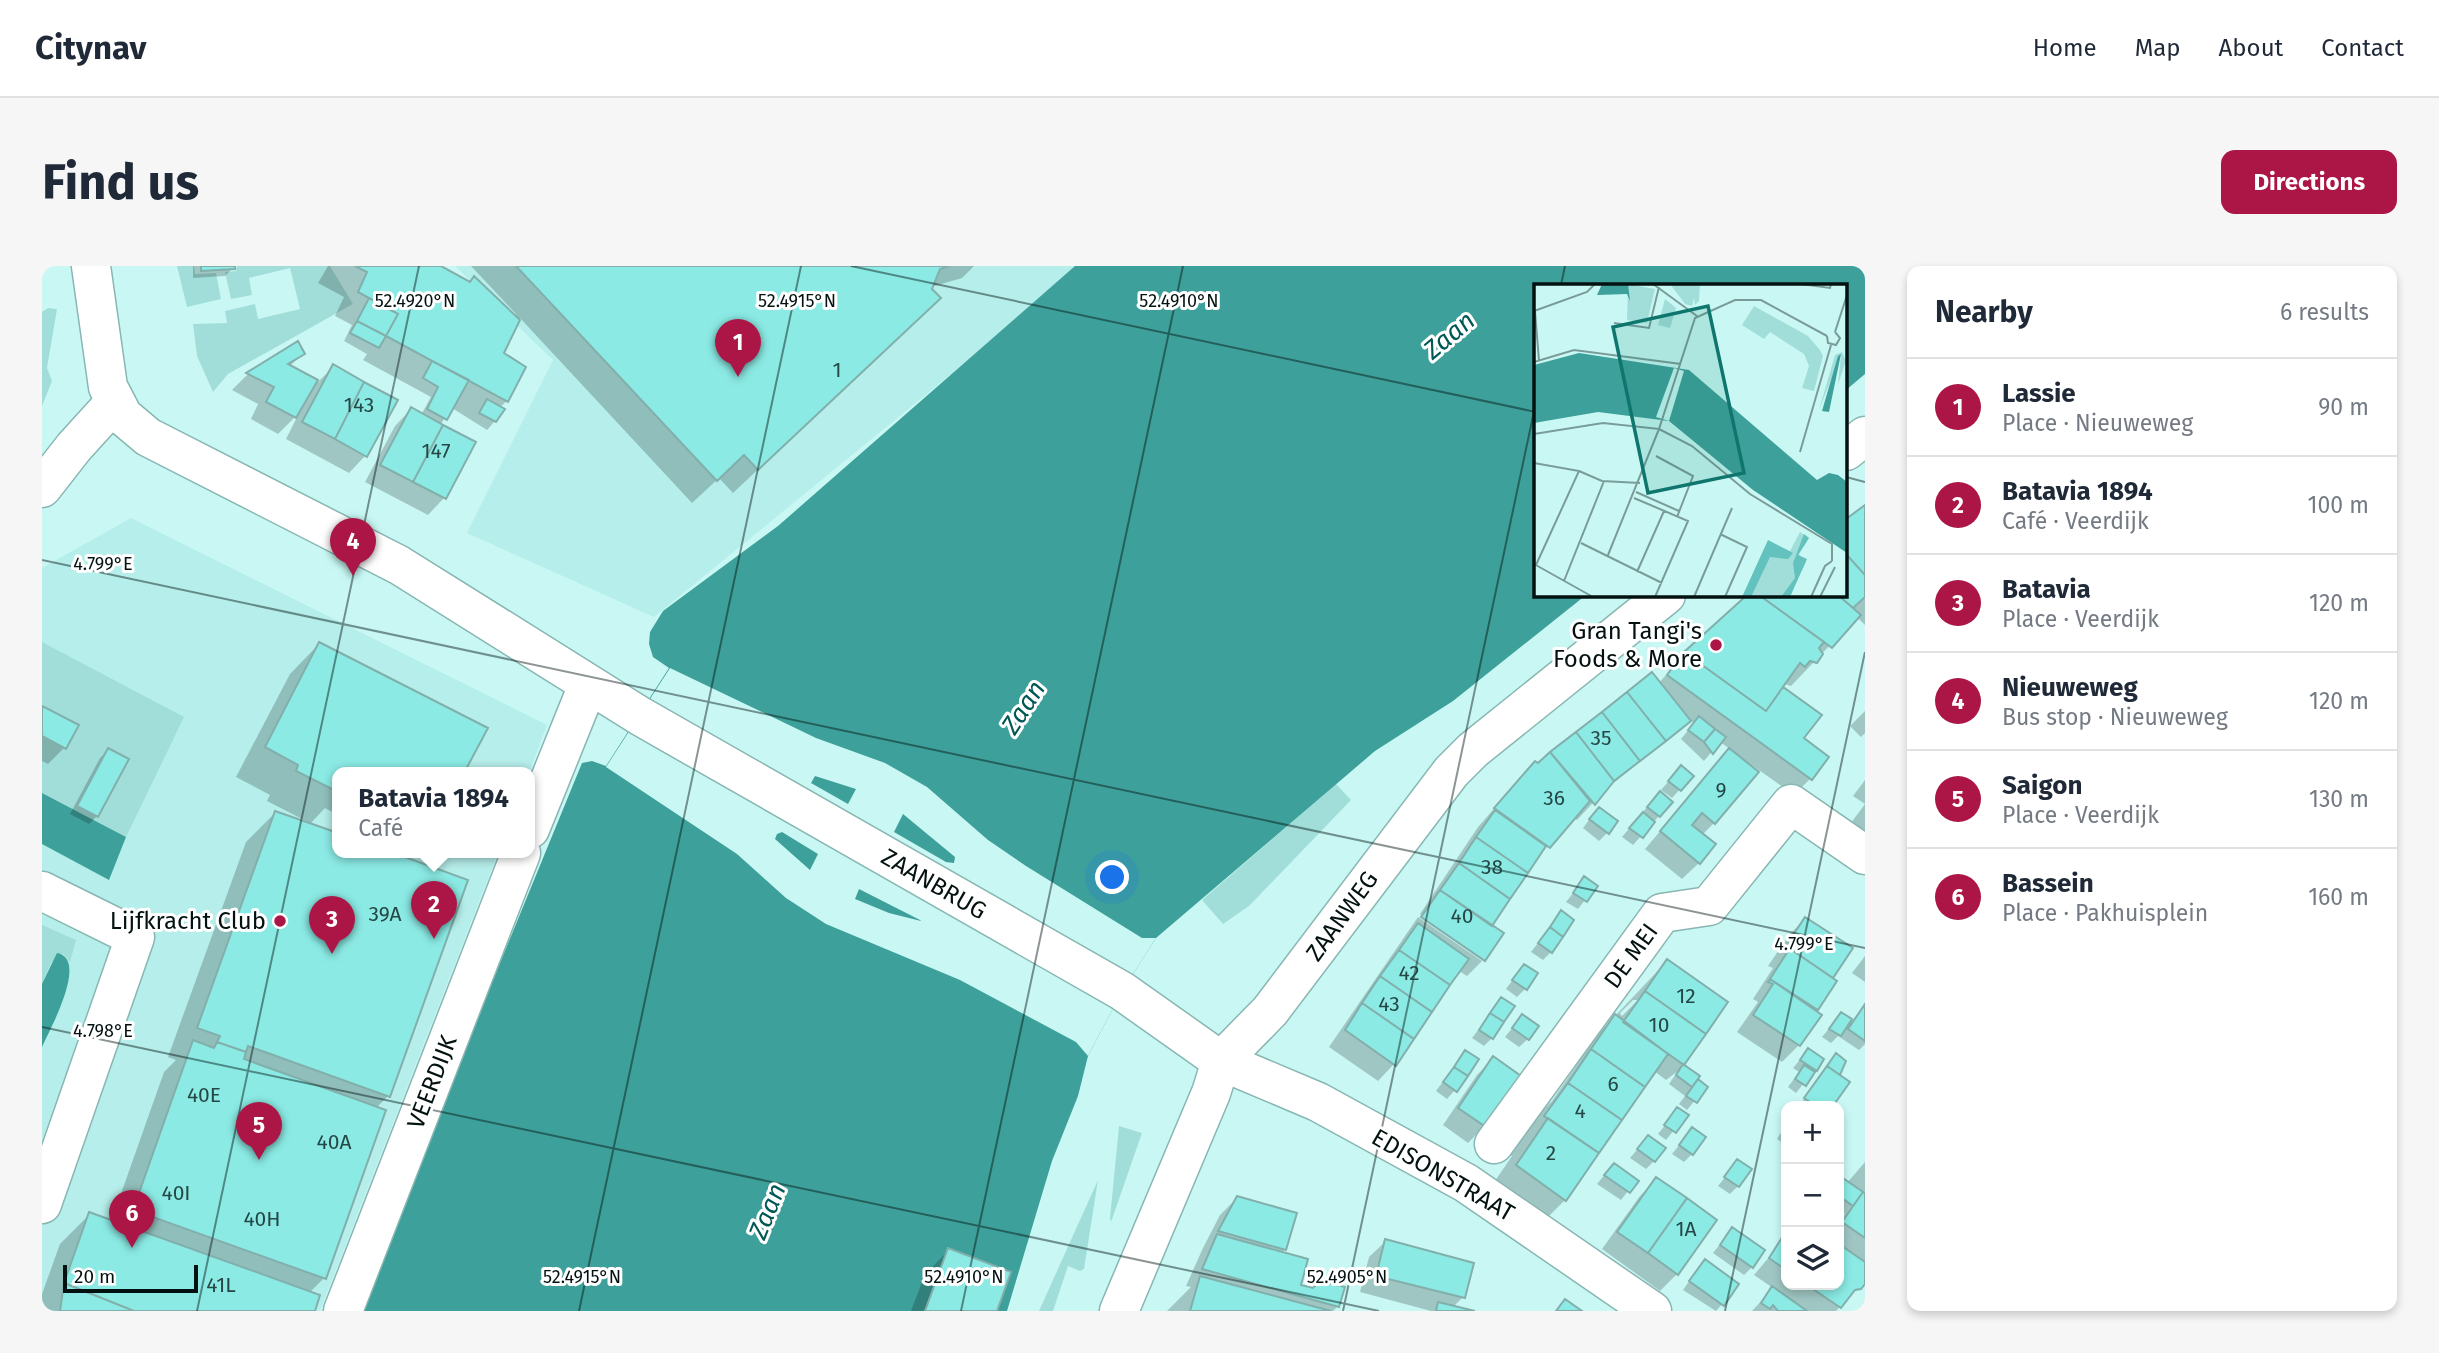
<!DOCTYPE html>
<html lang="en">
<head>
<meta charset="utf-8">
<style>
	:root { --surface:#fff; --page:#f6f6f7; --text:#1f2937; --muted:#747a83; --line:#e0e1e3; --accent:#ab1646 }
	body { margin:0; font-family:"Fira Sans",sans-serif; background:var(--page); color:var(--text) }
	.controls { position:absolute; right:21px; bottom:21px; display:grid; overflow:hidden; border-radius:14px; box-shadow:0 4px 10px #0003 }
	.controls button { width:63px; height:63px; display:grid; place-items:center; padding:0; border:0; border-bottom:2px solid var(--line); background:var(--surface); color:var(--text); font:35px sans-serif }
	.scale { position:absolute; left:21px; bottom:18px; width:135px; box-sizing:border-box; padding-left:7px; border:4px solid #031211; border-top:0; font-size:19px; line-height:24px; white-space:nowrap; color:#031211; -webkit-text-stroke:5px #fff; paint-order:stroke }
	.you { position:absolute; left:1071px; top:612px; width:24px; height:24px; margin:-18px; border:5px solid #fff; border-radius:50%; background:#1a73e8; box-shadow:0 0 0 10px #1a73e833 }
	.badge { display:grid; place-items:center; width:46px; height:46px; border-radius:50%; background:var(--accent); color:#fff; font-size:23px; font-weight:700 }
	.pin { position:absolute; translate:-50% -58px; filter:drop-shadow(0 2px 4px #0008) }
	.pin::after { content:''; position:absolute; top:37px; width:24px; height:21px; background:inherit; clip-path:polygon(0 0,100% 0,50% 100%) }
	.popup { position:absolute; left:290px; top:501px; width:203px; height:91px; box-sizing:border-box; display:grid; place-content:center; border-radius:14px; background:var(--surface); filter:drop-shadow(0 2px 5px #0005); font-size:23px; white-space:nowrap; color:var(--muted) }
	.popup b { font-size:26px; color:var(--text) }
	.popup::after { content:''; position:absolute; left:50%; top:100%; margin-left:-14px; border:14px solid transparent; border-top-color:var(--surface) }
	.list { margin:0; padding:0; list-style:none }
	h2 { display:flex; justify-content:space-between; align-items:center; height:91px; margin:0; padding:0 28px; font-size:30px }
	h2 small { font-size:23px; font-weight:400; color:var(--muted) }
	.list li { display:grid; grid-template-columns:46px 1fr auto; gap:21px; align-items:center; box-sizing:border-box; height:98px; padding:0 28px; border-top:2px solid var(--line) }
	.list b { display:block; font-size:26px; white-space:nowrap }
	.list p { margin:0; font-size:23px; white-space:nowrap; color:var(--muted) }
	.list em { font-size:23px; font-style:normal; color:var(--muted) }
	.icon { flex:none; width:38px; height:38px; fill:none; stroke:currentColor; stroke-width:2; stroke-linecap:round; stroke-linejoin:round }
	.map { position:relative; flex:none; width:1823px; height:1045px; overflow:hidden; border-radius:14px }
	header { display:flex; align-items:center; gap:42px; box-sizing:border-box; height:98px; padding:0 35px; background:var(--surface); border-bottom:2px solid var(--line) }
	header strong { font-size:33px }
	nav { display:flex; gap:38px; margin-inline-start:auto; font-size:24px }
	.intro { display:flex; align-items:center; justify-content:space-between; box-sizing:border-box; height:168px; padding:0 42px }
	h1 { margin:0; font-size:49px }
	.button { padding:18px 32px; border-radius:14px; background:var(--accent); color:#fff; font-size:24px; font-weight:700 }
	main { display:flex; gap:42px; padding:0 42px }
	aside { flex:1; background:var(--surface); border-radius:14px; box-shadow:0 4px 10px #0003 }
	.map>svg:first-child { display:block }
	.built { fill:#b5eeea }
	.green { fill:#a1ded9 }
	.water { fill:#3ea09a }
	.pier { fill:#c9f8f4; fill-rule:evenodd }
	.shadow { fill:#0003; fill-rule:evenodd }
	.building { fill:#8beae4; stroke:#82afab; stroke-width:2 }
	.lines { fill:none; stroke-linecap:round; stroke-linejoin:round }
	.street-casing { stroke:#88b6b2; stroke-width:41 }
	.secondary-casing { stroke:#88b6b2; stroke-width:41 }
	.street { stroke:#fff; stroke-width:38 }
	.secondary { stroke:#fff; stroke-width:38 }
	.ticks { fill:none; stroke:#031211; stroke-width:2; stroke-opacity:0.45 }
	.poi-dot { fill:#ab1646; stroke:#fff; stroke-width:2.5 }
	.labels { text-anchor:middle; stroke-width:6; stroke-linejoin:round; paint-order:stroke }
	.number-label { font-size:21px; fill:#254846 }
	.poi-label { font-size:24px; fill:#031211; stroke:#fff; text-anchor:end }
	.street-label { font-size:24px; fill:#031211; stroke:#fff }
	.water-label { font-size:26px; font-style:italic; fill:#005855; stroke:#fff }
	.inset-road { fill:none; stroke:#7a9c99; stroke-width:2 }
	.view { fill:#0f766e; fill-opacity:0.15; stroke:#0f766e; stroke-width:3.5 }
	.inset-edge { fill:none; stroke:#031211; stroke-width:3.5 }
	.ticks-label { font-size:18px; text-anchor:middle; fill:#031211; stroke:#fff; stroke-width:6; stroke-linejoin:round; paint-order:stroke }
</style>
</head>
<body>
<header>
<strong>Citynav</strong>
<nav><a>Home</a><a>Map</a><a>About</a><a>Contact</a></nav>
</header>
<div class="intro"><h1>Find us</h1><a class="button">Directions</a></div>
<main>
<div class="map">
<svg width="1823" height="1045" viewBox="0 0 1823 1045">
	<rect width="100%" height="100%" fill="#c9f8f4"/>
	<path class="built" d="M413,0H1041L612,351L425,267L511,94Z
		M89,252L505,459L487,507H296V587H456L278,1045H0V302Z"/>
	<path class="green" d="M135,0H152L153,8L174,7L179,33L145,41Z
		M195,0H288L311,38L186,108L171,126L155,90L151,58L185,57L183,45L213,38L216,53L258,43L248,2L207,12L210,29L189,33L183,6L194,5Z
		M6,42L15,43L5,102L10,115L0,140V46Z
		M0,376L142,451L84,571L0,527Z
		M1294,518L1309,534L1207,640L1181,658L1160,634Z
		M0,659L34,674L28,696L21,688L9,697L0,718Z
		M1077,860L1100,867L1069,956L1068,952Z
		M1056,914L1042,1003L1038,1005L1026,1000L1011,1045H997Z"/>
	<path class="water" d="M1033,0H1823V108L1804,124V19H1494V329H1544L1411,435L1333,485L1114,672L1080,725L1046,790L1036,830L1010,895L965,1045H320L337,992L540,497L550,495L564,500L627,402L611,391L607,378L608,366L621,345L736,260Z
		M0,527L84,571L67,614L0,578Z
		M15,687C47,693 8,763 0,781V718Z"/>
	<path class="pier" d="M628,402L774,472L843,497L885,521L946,574L984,600L1100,672H1114L1080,725L1046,790L1034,776L918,714L784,658L744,632L695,588L564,501ZM773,510L814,523L806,538L769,517ZM861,548L913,591L912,597L904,596L852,566ZM740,566L776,588L768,604L733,573L735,568ZM817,623L878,654L879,655L847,647L813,633Z"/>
	<path class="shadow" d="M151,0H191V2L183,10L151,12Z
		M286,0H395L472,50L474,48L429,0H932L920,12L889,21L873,56L691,227L677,212L650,237L478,52L460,87L465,135L457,142L453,155L445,164L410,142L398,159L432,177L402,232L386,249L323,216L353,160L369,143L379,149L389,131L321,94L325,88L302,75L310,59L293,50L302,31L276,17Z
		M255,77L261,87L247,101L271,121L291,101L323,190L307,207L244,173L257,147L236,168L209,153L216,138L190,124L206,108Z
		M1823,241V359L1815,351L1749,420L1743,418L1740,422L1777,449L1759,473L1769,512L1752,529L1707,497L1672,557L1660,569L1657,597L1640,613L1603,583L1688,483L1678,476L1662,495L1639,473L1652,457L1648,454L1562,525L1535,554L1531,552L1491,596L1448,659L1460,667L1441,694L1378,648L1436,561L1477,514L1610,408L1617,417L1643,387L1707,329H1804V256Z
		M277,378L296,507V549L283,542L267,559L296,587L346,830L334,842L342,845L282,1012L267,1027L271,1045H0V1028L18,978L48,948L69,956L122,806L134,794L126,791L204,576L233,547L266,556L225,535L228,529L194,511L248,408Z
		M0,442L22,482L6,498L0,495Z
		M1823,445V467L1819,471L1808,460Z
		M66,484L55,550L47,558L28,548L58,492Z
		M1631,510H1650L1630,532L1619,524Z
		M1823,514V580L1803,565L1823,538L1811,530Z
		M1610,535L1617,550L1591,579L1580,571Z
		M1549,551L1565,567L1557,575L1541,562Z
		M1543,612L1554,620L1536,643L1524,636Z
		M1519,647L1509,686L1501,694L1489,686Z
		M1376,651L1440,695L1425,710L1417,705L1352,798L1336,815L1287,781Z
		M1763,653L1809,683L1788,713L1793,716L1772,746L1757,779L1740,796L1695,766L1716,736L1711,733L1731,702L1726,700L1747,669Z
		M1823,690V716L1810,707Z
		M1625,695L1684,736L1639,799L1664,821L1645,844L1637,838L1643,830L1627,818L1636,805L1624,814L1612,805L1523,934L1486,971L1438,937L1470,890L1466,888L1489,856L1510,835L1557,767ZM1591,734H1596L1580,750L1578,747Z
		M1475,708L1483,723L1475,731L1464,723Z
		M1460,733L1450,772L1442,780L1430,772Z
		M1823,738V778L1817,784L1796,770L1789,777L1780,771L1799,748L1810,756Z
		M1480,750L1486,773L1477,781L1463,771Z
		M1766,784L1773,803L1754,827L1746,821L1757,806L1751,802Z
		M1423,786L1413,824L1405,833L1394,825Z
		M1794,790L1802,795L1796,810L1805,817L1789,840L1773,837L1772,840H1757Z
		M1451,793L1443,860L1426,877L1401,859L1435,809Z
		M1636,843L1644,849L1624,874L1616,868Z
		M1744,858V879L1735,873Z
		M1650,863V888L1642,896L1630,888Z
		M1606,871L1612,895L1604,903L1588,892Z
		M1696,895V920L1688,928L1676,920Z
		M1823,896V1013L1794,1045H1710L1731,1022L1712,1009L1740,976L1744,979V1019H1797V957L1803,948L1797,943V911L1805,917Z
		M1564,907L1594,915L1579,934L1555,918Z
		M1615,913L1673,955L1635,1008L1618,1025L1560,983L1598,930Z
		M1195,932L1243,983L1239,987L1257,1020L1296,1040L1291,1045H1125L1149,1021L1144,1020L1161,982L1178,949Z
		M1690,963L1710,1001L1702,1009L1671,987Z
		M1344,975L1421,1031L1411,1041L1426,1045H1389L1318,1026L1327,991Z
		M907,984L953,1045H869L883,1008Z
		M1655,1004L1680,1038L1674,1045L1641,1024Z"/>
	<path class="building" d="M159,0H193V3L159,5Z
		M313,0H399L428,16L432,10L478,54L462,87L484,101L466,136L344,70L356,48L316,26L325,6Z
		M474,0H907L898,3L890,23L899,32L716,204L702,189L675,215Z
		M327,32L356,48L344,70L315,55Z
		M315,55L344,70L337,82L308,67Z
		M256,75L263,88L246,98L276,114L254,152L224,136L232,121L204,107Z
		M390,95L427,114L405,154L385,143L396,121L381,112Z
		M291,98L322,116L293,173L260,156Z
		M322,116L356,134L325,191L293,173Z
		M445,133L463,143L454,156L437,147Z
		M369,141L401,159L371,216L338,199Z
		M401,159L434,176L404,233L371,216Z
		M1823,239V309L1804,288V253Z
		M1804,288L1823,309V331L1811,342L1796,329H1804Z
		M1705,329H1717L1782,376L1777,382L1781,388L1775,397L1768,395L1763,401L1758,397L1724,445L1642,386Z
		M1717,329H1796L1819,349L1790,382Z
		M277,376L446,462L422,507H296V526L254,505L256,499L223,481Z
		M1642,386L1724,445L1741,421L1780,449L1762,472L1787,491L1770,514L1625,409Z
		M1610,406L1649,455L1624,475L1585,426Z
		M1585,426L1624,475L1598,495L1560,446Z
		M0,440L37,459L24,483L0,470Z
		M1560,446L1598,495L1572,515L1534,466Z
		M1657,450L1673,463L1662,476L1646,464Z
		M1673,463L1684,471L1671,488L1662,476Z
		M1534,466L1572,515L1553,539L1508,486Z
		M66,482L87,493L56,551L35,540Z
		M1687,482L1717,506L1673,558L1660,547L1650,559L1674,578L1658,598L1618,565Z
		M1508,486L1548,535L1508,582L1452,542L1493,495L1496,497Z
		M1639,499L1652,510L1639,525L1626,515Z
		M1618,525L1631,536L1618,551L1605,541Z
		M1557,541L1576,555L1567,568L1547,553Z
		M1453,544L1504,580L1486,607L1434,571Z
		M233,545L296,567V587H352L426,614L348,831L206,780L204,786L175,776L178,770L155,762Z
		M1601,546L1613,556L1601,572L1587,562Z
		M1434,571L1486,607L1468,633L1417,597Z
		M1417,597L1468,633L1450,660L1398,624Z
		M1542,610L1556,620L1545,636L1531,627Z
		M1398,624L1462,667L1443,695L1379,651Z
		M1519,644L1532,654L1521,671L1508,661Z
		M1763,651L1811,682L1791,712L1744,680Z
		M1376,657L1427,693L1408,719L1357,684Z
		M1508,661L1521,671L1510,687L1496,677Z
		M1744,680L1795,715L1776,744L1728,713L1746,685L1742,682Z
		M1357,684L1408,719L1390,746L1338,710Z
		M1625,693L1686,736L1664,768L1603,725Z
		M1482,698L1496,707L1485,724L1470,714Z
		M1338,710L1390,746L1372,773L1320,737Z
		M1728,713L1780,749L1758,780L1711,749L1731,718L1726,716Z
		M1603,725L1664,768L1642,799L1581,756Z
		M1459,731L1473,740L1462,756L1448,747Z
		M1320,737L1372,773L1354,800L1303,764Z
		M1823,738V775L1806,763Z
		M1799,746L1810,753L1799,770L1787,763Z
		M1448,747L1462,756L1451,773L1437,764Z
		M1480,748L1497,760L1487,774L1470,762Z
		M1573,748L1626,788L1603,821L1549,783Z
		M151,774L172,782L175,776L204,786L202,793L344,844L284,1013L91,944Z
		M1766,782L1782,793L1775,805L1758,794Z
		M1549,783L1603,821L1580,854L1526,817Z
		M1423,784L1437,793L1426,810L1412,801Z
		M1794,787L1804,795L1798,809L1785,800Z
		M1451,790L1479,810L1444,861L1416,842Z
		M1641,798L1658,810L1650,821L1634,809Z
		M1762,799L1773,806L1764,820L1753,813Z
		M1785,800L1808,816L1791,840H1774L1762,832Z
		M1412,801L1426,810L1415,826L1401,816Z
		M1656,813L1666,821L1655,837L1644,830Z
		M1526,817L1580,854L1557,887L1502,850Z
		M1635,841L1647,849L1634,867L1622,859Z
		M1506,852L1557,887L1524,935L1474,899Z
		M1650,861L1664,871L1651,889L1637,879Z
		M1606,869L1624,882L1613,896L1595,883Z
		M1695,893L1710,903L1697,921L1682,911Z
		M1572,897L1597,915L1588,927L1562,909Z
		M1798,910L1821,926L1811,940L1797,930Z
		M1614,911L1645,932L1606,987L1575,966Z
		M1821,926L1823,927V972L1800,956Z
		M1195,930L1255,947L1244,984L1176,965Z
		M1645,932L1675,954L1636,1009L1606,987Z
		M47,946L278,1029L273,1045H92L22,1017Z
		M1690,961L1723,984L1711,1002L1678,979Z
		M1175,968L1266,993L1259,1019L1271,1022L1278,1015L1303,1021L1297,1041L1160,1003Z
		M1343,973L1432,997L1423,1032L1334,1010Z
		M1739,973L1744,977V1004L1727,992Z
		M1797,978L1823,996V1018L1819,1023L1813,1024L1799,1042L1765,1019H1797Z
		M906,982L969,1006L955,1045H883Z
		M1663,993L1697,1018L1682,1040L1647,1015Z
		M1158,1010L1289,1045H1148Z
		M22,1017L92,1045H18Z
		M1730,1020L1765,1045H1736L1731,1039L1728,1043L1719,1037Z
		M1523,1033L1540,1045H1514Z
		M1396,1036L1433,1045H1394Z"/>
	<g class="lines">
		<g class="street-casing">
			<path id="street" d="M1804,185L1823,170
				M0,222L32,181L72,137
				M488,563L546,419
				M0,625L93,671L0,938
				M1452,878L1620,647L1667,640L1749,538L1823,589
				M301,1045L479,587
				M1610,1045L1424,917L1276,836L1179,795L1228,745L1409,506L1431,484L1624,329"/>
		</g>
		<g class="secondary-casing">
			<path id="secondary" d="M49,0L66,121L81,150L106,171L357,299L598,450L1080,725L1179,795L1169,827L1077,1045"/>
		</g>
		<use href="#street" class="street"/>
		<use href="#secondary" class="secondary"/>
	</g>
	<path class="ticks" d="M809,0L1494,146M1519,19L1523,0M1804,211L1823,216M0,294L1823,682M0,761L1337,1045M155,1045L377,0M537,1045L759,0M919,1045L1141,0M1301,1045L1494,136M1683,1045L1823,386"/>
	<g class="poi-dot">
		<circle cx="1674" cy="379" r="7"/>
		<circle cx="238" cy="655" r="7"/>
	</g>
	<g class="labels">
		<g class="number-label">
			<text x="795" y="111">1</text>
			<text x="317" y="146">143</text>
			<text x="394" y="192">147</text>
			<text x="1559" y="479">35</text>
			<text x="1679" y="531">9</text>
			<text x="1512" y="539">36</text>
			<text x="1450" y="608">38</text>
			<text x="343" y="655">39A</text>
			<text x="1420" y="657">40</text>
			<text x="1367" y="714">42</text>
			<text x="1644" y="737">12</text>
			<text x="1347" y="745">43</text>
			<text x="1617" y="766">10</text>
			<text x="1571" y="825">6</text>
			<text x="162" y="836">40E</text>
			<text x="1538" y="852">4</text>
			<text x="292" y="883">40A</text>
			<text x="1509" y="894">2</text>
			<text x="134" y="934">40I</text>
			<text x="220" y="960">40H</text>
			<text x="1644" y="970">1A</text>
			<text x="179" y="1026">41L</text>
		</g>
		<g class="poi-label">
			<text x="1660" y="373">Gran Tangi's<tspan x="1660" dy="28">Foods &amp; More</tspan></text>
			<text x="224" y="663">Lijfkracht Club</text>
		</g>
		<g class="street-label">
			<text transform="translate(892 618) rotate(30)" y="8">ZAANBRUG</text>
			<text transform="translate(1300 650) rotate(-54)" y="8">ZAANWEG</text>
			<text transform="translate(1589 690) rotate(-54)" y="8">DE MEI</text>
			<text transform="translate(390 816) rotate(-69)" y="8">VEERDIJK</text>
			<text transform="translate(1401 909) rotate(30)" y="8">EDISONSTRAAT</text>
		</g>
		<g class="water-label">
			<text transform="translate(1407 69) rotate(-40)" y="9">Zaan</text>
			<text transform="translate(981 441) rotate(-57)" y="9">Zaan</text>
			<text transform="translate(725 945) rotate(-68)" y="9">Zaan</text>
		</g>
	</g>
	<g transform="translate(1492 18)">
		<rect width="313" height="313" fill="#c9f8f4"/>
		<path d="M94,0L121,5L113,39L93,36ZM136,0H166L165,17L161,21L160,14L158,22L151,20ZM131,15L142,24L136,44L124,41ZM220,22L274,52L286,66L289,72L280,107L268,104L275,82L270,70L236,48L230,55L208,41ZM308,68L312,77L304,100L307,70L285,126L301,71ZM266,248L275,254L265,270L272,278L254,313H209L234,257L256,267Z" fill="#a1ded9"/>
		<path d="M270,250L275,254L264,271L273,275L256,313H247L261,294L259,279ZM234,256L259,269L254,275L236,273L217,313H208Z" fill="#63c2bd"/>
		<path d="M68,0H94L96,17L93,10L63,11ZM45,69L155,86L283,196L295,189L304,191L313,198V269L219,206L135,137L64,128L0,139V81ZM307,70L295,128L288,127L304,72Z" fill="#3ea09a"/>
		<path d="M140,84L150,87L135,137L122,133Z" fill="#c9f8f4"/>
		<path class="inset-road" d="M119,0L163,32M267,0L296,4L297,0M0,27L53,8L61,0M1,27L5,77M80,39L115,44L125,3M301,48L314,8M293,52L294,59L302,61L306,54L301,48M0,78L40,66L147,80M0,150L69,139L125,145L161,34L201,16H227L293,52M266,168L297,61M122,172L159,192L143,233M0,179L45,187L2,281M45,187L68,197L106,199M102,208L145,227M100,214L154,237L121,313M186,250L213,263L191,313M47,259L128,299M74,271L125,145L158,162L216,210L298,260V277M0,280L59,313M103,288L130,227M30,297L70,197M160,313L198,224M277,313L291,282L298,277M286,313L301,283"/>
		<path class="view" d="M174,22L210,189L114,209L79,43Z"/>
		<rect width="313" height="313" class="inset-edge"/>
	</g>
	<g class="ticks-label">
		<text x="373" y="41">52.4920°N</text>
		<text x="755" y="41">52.4915°N</text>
		<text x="1137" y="41">52.4910°N</text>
		<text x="61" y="304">4.799°E</text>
		<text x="1762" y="684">4.799°E</text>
		<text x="61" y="771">4.798°E</text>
		<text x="540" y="1017">52.4915°N</text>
		<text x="922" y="1017">52.4910°N</text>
		<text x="1305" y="1017">52.4905°N</text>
	</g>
</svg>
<div class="controls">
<button>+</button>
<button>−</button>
<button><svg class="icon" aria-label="layers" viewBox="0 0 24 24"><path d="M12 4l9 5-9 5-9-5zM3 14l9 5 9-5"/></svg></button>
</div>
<div class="scale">20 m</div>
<div class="you"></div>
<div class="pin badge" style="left:696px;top:111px">1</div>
<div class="pin badge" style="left:392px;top:673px">2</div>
<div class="popup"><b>Batavia 1894</b>Café</div>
<div class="pin badge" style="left:290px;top:688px">3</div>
<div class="pin badge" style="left:311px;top:310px">4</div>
<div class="pin badge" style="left:217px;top:894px">5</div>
<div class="pin badge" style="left:90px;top:982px">6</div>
</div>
<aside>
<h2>Nearby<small>6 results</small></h2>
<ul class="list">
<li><span class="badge">1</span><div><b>Lassie</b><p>Place · Nieuweweg</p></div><em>90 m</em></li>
<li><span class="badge">2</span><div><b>Batavia 1894</b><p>Café · Veerdijk</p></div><em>100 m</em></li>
<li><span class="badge">3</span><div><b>Batavia</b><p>Place · Veerdijk</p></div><em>120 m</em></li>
<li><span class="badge">4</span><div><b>Nieuweweg</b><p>Bus stop · Nieuweweg</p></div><em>120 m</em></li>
<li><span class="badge">5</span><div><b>Saigon</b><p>Place · Veerdijk</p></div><em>130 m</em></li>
<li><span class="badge">6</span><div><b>Bassein</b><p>Place · Pakhuisplein</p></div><em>160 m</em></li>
</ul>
</aside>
</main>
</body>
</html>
